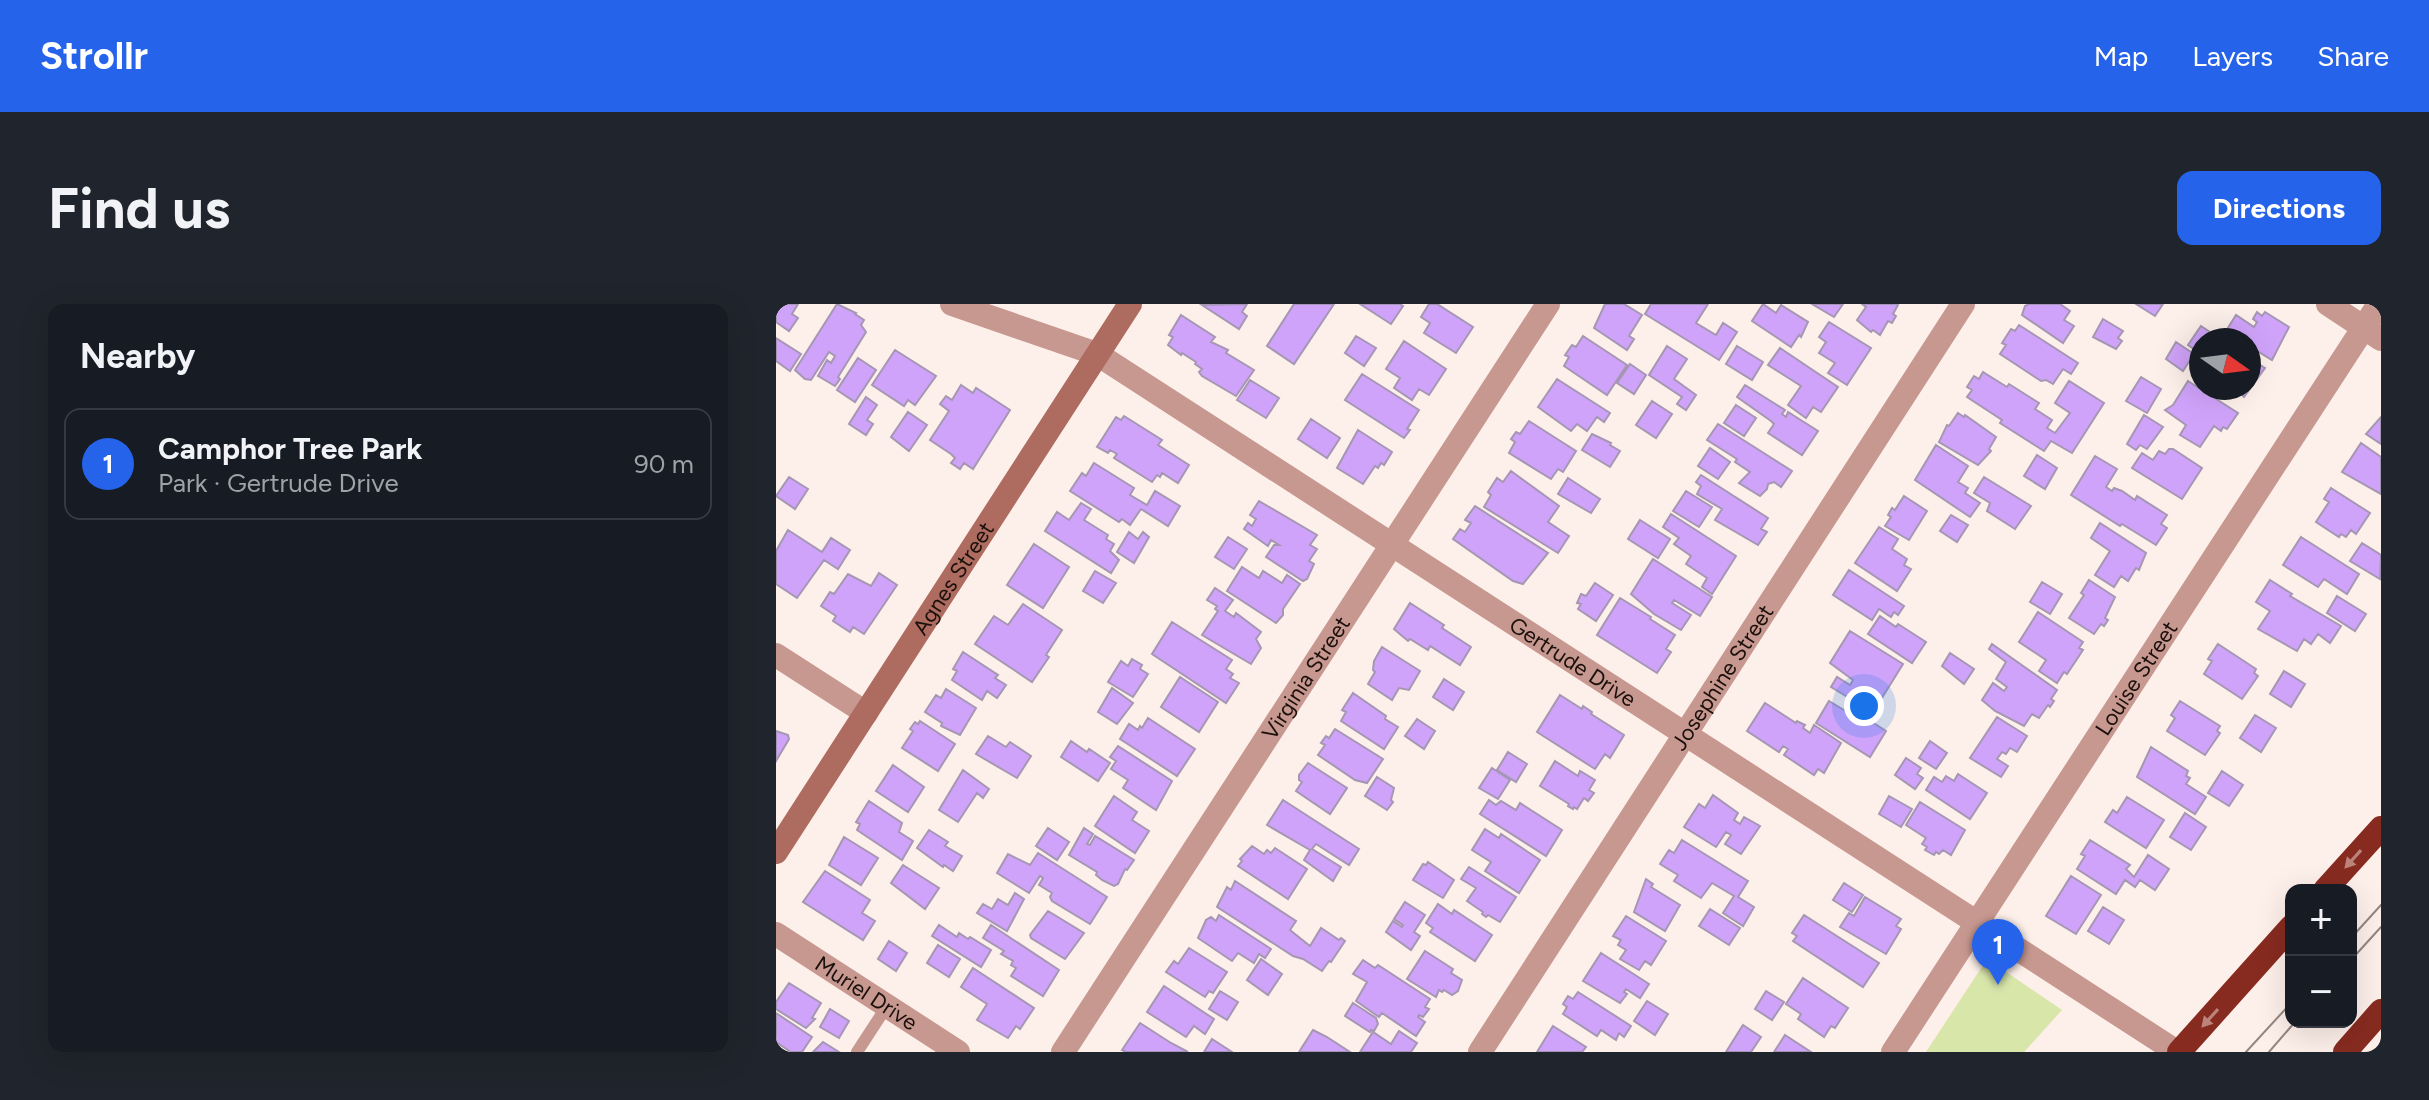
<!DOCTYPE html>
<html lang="en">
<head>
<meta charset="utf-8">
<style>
	:root { --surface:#171b24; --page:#20242c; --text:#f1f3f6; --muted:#9ea1a6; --line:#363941; --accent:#2563eb }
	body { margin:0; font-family:Figtree,sans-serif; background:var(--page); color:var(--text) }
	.controls { position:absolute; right:24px; bottom:24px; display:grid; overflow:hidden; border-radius:16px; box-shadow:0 8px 32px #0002 }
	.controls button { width:72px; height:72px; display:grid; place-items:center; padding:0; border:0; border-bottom:2px solid var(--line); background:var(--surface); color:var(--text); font:40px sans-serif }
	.compass { position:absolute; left:1413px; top:24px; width:72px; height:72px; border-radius:50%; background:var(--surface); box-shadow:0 8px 32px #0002; rotate:104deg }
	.you { position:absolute; left:1088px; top:402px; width:28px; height:28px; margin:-20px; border:6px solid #fff; border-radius:50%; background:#1a73e8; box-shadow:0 0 0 12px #1a73e833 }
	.badge { display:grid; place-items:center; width:52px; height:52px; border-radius:50%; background:var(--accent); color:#fff; font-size:26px; font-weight:700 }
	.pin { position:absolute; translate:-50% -66px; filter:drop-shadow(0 2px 4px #0008) }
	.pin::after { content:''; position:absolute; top:42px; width:28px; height:24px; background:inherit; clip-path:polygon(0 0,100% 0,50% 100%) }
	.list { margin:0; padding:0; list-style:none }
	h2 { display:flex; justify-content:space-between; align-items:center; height:104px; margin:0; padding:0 32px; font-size:34px }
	h2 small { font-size:26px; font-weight:400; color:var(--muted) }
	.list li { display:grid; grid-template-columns:52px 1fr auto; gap:24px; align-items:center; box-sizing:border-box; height:112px; margin:0 16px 16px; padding:0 16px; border:2px solid var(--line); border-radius:16px }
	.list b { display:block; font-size:30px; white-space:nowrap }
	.list p { margin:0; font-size:26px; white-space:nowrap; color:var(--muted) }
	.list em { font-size:26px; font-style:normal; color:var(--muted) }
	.map { position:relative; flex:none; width:1605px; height:748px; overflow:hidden; border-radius:16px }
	header { display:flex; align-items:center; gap:48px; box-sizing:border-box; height:112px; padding:0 40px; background:var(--accent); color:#fff }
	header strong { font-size:38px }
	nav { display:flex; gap:44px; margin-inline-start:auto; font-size:28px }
	.intro { display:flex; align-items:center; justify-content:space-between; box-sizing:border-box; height:192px; padding:0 48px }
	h1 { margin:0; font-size:56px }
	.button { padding:20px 36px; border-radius:16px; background:var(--accent); color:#fff; font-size:28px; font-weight:700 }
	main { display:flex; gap:48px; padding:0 48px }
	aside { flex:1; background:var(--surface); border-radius:16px; box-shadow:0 8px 32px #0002 }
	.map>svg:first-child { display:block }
	.green { fill:#d9e6aa }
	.building { fill:#d0a3fa; stroke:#a597b3; stroke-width:2 }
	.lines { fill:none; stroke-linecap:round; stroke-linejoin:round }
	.lane { stroke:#c79890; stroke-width:12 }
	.street { stroke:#c79890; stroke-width:24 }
	.secondary { stroke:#ae6b60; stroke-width:24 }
	.highway { stroke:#872b20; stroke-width:24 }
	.tram { stroke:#938681; stroke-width:2 }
	.oneway { fill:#bc837a }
	.labels { text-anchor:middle; stroke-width:6; stroke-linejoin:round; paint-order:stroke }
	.street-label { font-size:22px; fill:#1b100b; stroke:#fdefe9 }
</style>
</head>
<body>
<header>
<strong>Strollr</strong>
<nav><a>Map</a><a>Layers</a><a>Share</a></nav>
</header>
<div class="intro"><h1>Find us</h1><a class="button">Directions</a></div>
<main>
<aside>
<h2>Nearby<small></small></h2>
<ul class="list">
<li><span class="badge">1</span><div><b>Camphor Tree Park</b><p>Park · Gertrude Drive</p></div><em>90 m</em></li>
</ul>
</aside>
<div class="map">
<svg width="1605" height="748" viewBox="0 0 1605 748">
	<rect width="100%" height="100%" fill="#fdefe9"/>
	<path class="green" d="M1211,655L1286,706L1248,748H1150Z"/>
	<path class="building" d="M0,0H22L16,10L22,14L13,27L0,18Z
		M61,0L80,9L79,10L88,16L85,21L90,28L62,73L64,75L59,82L42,72L51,56L55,59L59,52L53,48L35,76L29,75L19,66Z
		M471,0L466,8L471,12L463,25L426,1Z
		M518,0H558L518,60L491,42Z
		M584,0H624L627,2L615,20Z
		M653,0H661L697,23L680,49L648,29L654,19L645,13Z
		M829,0H848L866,11L853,32L858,35L851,46L818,24Z
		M875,0H932L920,19L940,31L947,19L961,28L943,56L869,10Z
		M987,0L1000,9L1005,1L1032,18L1025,33L1023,31L1015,43L976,17Z
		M1036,0H1067L1058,13Z
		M1086,0H1120L1122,1L1117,10L1120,12L1116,19L1112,17L1104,31L1097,26L1095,28L1081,16L1090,3Z
		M1253,0H1284L1294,7L1288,16L1298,22L1287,39L1246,11L1249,2Z
		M1360,0H1387L1379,12Z
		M1481,8L1486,12L1489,8L1513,23L1496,56L1473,42V36H1464L1450,27L1460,11L1478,23L1481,18L1477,15Z
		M405,11L439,33L435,38L452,46L450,49L478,66L460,92L426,72L423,68L426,65L419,60L420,58L406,49L405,51L392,41L397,33L393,31Z
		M1327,15L1347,27L1342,34L1346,37L1340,45L1317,33Z
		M1053,18L1095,44L1071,81L1052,69L1059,59L1043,49L1050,38L1043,33Z
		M1243,21L1302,59L1295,70L1287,65L1277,80L1270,76L1265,77L1224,50L1230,41L1226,39L1235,25L1239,27Z
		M1425,22L1446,36H1425V50L1412,41Z
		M580,32L600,44L588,62L569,49Z
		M807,32L851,61L831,91L788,62L793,53L789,51L796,41L800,43Z
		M0,34L25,50L14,67L0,57Z
		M628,37L670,65L653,91L643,85L636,96L618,84L624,74L610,65Z
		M1400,38L1418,50L1407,67L1390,55Z
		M891,42L911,55L898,75L920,91L910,106L901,100L906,93L873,71Z
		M961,42L987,58L976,76L950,60Z
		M1004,44L1062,83L1045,108L1037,103L1030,114L1012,101L1025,82L992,61Z
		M119,46L160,72L139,101L132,96L128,102L96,81Z
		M82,54L100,66L79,98L61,86Z
		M1473,54L1489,64L1468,93L1459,84H1473Z
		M854,60L870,71L858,90L841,79Z
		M1207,68L1231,83L1233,80L1263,99L1259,105L1276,116L1271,124L1279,129L1294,109L1279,99L1293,77L1328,99L1296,149L1275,137L1268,147L1224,119L1226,116L1191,93L1196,86L1191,83L1198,72L1203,75Z
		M586,70L643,106L631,125L634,126L628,134L569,96Z
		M1365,73L1385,85L1371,109L1350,97Z
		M781,75L834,109L828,118L821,113L811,127L801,120L795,127L762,103Z
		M474,76L503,94L490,114L461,96Z
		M1412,77L1462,109L1451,125L1447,123L1445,127L1438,122L1424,143L1404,131L1410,121L1389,106L1397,101Z
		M185,81L197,89L200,84L234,106L197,165L188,159L184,165L175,159L179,154L175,150L154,136L173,107L164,100L170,92L176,96Z
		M969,81L1009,106L1006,110L1010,113L1012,108L1042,127L1026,151L992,129L998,120L995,117L961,93Z
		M90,93L101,101L91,116L97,120L90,131L73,120Z
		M876,97L896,110L880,134L860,121Z
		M960,101L980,114L968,132L948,119Z
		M132,108L151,121L133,147L115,133Z
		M1182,109L1188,113L1189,111L1220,133L1213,145L1215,147L1202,161L1163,138L1171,121L1173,122Z
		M1368,111L1387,123L1371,145L1364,141L1360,146L1351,140Z
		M348,112L386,136L382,141L413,161L402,179L386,169L384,173L381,171L376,178L338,154L341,150L334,146L332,149L321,143L340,113L345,116Z
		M1605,113V140L1590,130Z
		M535,115L564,134L551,154L522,135Z
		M753,117L800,147L787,168L782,165L775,175L733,149L739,138L735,135L740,128L744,130Z
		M942,120L1016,167L1005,183L998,178L992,180L991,185L984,192L963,179L974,168L959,158L961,155L931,136Z
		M582,126L616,148L608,161L605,159L602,164L599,162L587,180L561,164Z
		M816,130L835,139L834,141L844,147L834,163L806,146Z
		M1585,139L1605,153V190L1566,168Z
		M1160,141L1192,162L1182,178L1192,184L1189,189L1204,199L1194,213L1139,176Z
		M934,144L954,158L942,175L922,162Z
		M1393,145H1397L1426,164L1406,195L1356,164L1366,149L1377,156L1383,147L1389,150Z
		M1261,151L1281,164L1269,185L1248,172Z
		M1319,152L1341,165L1330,183L1336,187L1338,184L1346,187L1359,196L1361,192L1391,211L1385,220L1391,224L1380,241L1346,220L1344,222L1295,191Z
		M318,159L358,184L354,191L371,201L379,187L404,202L392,222L365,205L354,221L346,215L343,218L294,187L306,169L310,172Z
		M735,167L783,202L772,218L793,232L782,249L708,203L715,191L712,188L721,174L727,178Z
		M925,171L992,214L985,225L991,228L982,241L939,216L946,205L921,190L925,182L920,178Z
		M13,173L32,185L19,205L0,192Z
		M1208,173L1255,202L1239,225L1211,207L1214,199L1198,189Z
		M792,174L824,195L815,209L782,190Z
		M1555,184L1594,209L1580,230L1575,226L1570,233L1565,230L1563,233L1540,218L1553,198L1548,195Z
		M910,187L936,203L923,223L897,207Z
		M1128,192L1151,207L1133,236L1109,222L1115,213L1112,211L1116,204L1119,206Z
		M483,197L541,231L534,241L541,245L533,257L538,260L531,275L527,277L490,253L498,241H503L495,236L492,242L468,225L472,219L476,222L480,215L474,211Z
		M305,199L315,205L308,216L332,231L330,235L338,240L334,247L343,256L335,269L269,227L281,208L293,216Z
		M699,202L772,249L747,280L737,277L677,235L684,225L689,228L695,219L689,216Z
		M895,210L960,252L936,290L926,283L931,274L910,260L915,252L898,240L903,234L887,223Z
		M1175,211L1192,221L1181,238L1164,227Z
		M864,216L894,235L882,254L852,235Z
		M1324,219L1370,249L1363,266L1360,264L1352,277L1345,272L1338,283L1319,271L1334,247L1315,234Z
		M1103,223L1122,235L1116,245L1131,255L1128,261L1135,265L1121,287L1079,259Z
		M12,226L46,248L55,234L74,246L62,265L48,256L21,294L0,280V247Z
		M353,228L362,235L367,228L373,233L358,259L341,248Z
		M452,233L471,245L458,265L439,253Z
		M1525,233L1583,270L1571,290L1548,275L1542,283L1507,261Z
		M1586,239L1605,251L1604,275L1574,257Z
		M258,240L293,263L267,304L231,281Z
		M877,255L936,293L924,312L898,296L896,299L915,311L905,326L878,310L855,290Z
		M466,263L483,274L487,267L506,279L511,271L524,280L507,305V311L500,319L451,287Z
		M1073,266L1128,302L1122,311L1118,308L1115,313L1103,305L1096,316L1057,291Z
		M319,267L340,279L327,299L307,287Z
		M103,269L121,281L88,330L77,323L74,328L57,317L60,312L45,302L54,288L58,290L72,270L95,282Z
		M1313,276L1339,293L1329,314L1332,316L1328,322L1325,320L1318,330L1293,314L1308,291L1305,289Z
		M1494,276L1516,290L1514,292L1565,322L1554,339L1542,330L1535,340L1528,335L1521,347L1482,325L1494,307L1480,298Z
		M1266,278L1286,290L1274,310L1254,298Z
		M819,279L837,291L820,317L802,305L805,300L801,299L805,290L810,292Z
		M439,284L457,296L449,307L458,313L460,309L485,328L480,335L485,344L475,360L426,331L442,307L439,305L441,302L431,296Z
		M1561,292L1590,310L1579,327L1551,309Z
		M844,294L875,313L874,315L899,331L890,345L895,348L881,369L821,331Z
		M634,299L668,321L666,324L695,343L684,361L654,342L652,346L634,335L632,337L618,325Z
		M247,300L286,326L270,351L273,353L256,378L199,340L218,312L232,321Z
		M1262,308L1307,338L1303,344L1307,346L1291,370L1288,368L1281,379L1263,367L1270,356L1243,338Z
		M1104,312L1120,323L1122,320L1150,338L1136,359L1092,330Z
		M396,318L456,356L450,365L457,370L454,374L463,379L450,399L376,350Z
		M1074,327L1127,360L1104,397L1098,394L1091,405L1055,383L1061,373L1074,381L1077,376L1054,359Z
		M1216,340L1281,386L1275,395L1278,397L1274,403L1272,401L1263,414L1256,410L1248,422L1219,407L1206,396L1217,379L1228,387L1231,383L1220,375L1230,358L1213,345Z
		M1442,340L1480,365L1478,369L1482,372L1466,395L1428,370L1436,357L1432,355Z
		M606,343L644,367L633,386L623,384L616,396L592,380L599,368L597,366L598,357Z
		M187,348L222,371L219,374L230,381L221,394L211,387L206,396L176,376L181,367L177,365Z
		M1174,349L1198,365L1188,380L1166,362Z
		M356,355L366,361L364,365L372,370L357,393L332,378L345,357L352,362Z
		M1508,367L1529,380L1515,403L1494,390Z
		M404,373L442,398L423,428L385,403Z
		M668,375L688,388L677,406L657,393Z
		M336,384L357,399L341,420L322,408Z
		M170,385L200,404L184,431L165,422L166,419L149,408L160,391L165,394Z
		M577,389L610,412L609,415L622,423L608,445L565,417L570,408L566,406Z
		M784,391L806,405L807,402L816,408L815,410L848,431L834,454L829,450L819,465L761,428Z
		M1053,397L1073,409L1074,407L1080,411L1082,409L1110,427L1094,453L1040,419Z
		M1404,397L1444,422L1441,427L1444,429L1429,451L1391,427L1399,414L1395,411Z
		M989,399L1020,419L1021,417L1029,421L1027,424L1034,429L1038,421L1065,439L1048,469L1042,465L1038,471L1008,451L1012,445L1007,442L1003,448L971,427Z
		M1479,411L1500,424L1485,448L1464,434Z
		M1221,413L1251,432L1241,448L1234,444L1230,450L1226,448L1221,455L1232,462L1225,473L1194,454Z
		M372,414L419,445L401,472L344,435L353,420L362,426L364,422L366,424Z
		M641,415L659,427L648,445L629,432Z
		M144,417L179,440L162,467L126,444L137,427L134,425L139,418L142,420Z
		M559,425L607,455L591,479L579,476L542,451L549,441L545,439L550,432L553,434Z
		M0,427L12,431L13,435L0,457Z
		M212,432L230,443L234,438L255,452L241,474L200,450Z
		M295,437L311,448L313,445L334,459L322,477L285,453Z
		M1154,437L1171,449L1160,465L1143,454Z
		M342,442L396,477L380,506L347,484L352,476L335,465L340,457L334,453Z
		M1375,443L1412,467L1410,472L1414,474L1410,480L1430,493L1419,510L1361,473Z
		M732,448L751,460L740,478L721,466Z
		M1130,454L1145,464L1141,470L1147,474L1139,485L1119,471Z
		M779,457L802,472L804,467L819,476L813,486L818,489L812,497L808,494L801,505L798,503L797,505L792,502L793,500L764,482Z
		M532,459L571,484L554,510L520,487L526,478L523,476V471Z
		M117,461L148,483L132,508L100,487Z
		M716,464L734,476L722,495L703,484Z
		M187,466L213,485L207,494L201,489L182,518L163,506Z
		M1446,467L1467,481L1453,502L1432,489Z
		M1182,470L1211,489L1194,515L1150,486L1158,473L1166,478L1170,472L1178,477Z
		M601,473L618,484L615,496L617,498L611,506L589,492Z
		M937,491L962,509L958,516L964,520L968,513L984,522L965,550L949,540L955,531L950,528L940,543L908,523L923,500L929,504Z
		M338,492L361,508L356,516L373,527L359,549L319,522Z
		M1113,492L1136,505L1125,523L1103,510Z
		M1351,493L1388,516L1370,544L1329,518L1337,506L1341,509Z
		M507,496L583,545L573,561L540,540L536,545L565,563L557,577L528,556L534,546L491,521Z
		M713,496L720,501L725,497L740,506L744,499L786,526L770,552L704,510Z
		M93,497L126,519L123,528L137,537L126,556L81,526L84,520L80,518Z
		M1144,498L1189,526L1175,551L1167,546L1163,550L1160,548L1158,551L1149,546L1151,543L1146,540L1150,534L1130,521Z
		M1409,509L1430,523L1415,546L1394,533Z
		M272,524L293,538L281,556L260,542Z
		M308,524L317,530L311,540L314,541L319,532L358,556L351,566L349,565L342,580L338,582L326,576L320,571L321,568L293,551Z
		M709,525L723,534L725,530L764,556L743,589L709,567L715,558L696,546Z
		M153,526L172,538L169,542L186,552L177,567L168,561L167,563L141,544Z
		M68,533L102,554L85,581L53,561Z
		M906,536L972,577L962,593L978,603L967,622L947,609L958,592L936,579L925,594L898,577L902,571L884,560L893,546L898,549Z
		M1314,536L1354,561L1350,565L1358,573L1372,551L1393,565L1379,586L1364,576L1359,583L1349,576L1340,590L1301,565L1309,552L1305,550Z
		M476,542L488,550L491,546L495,549L499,544L531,565L512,595L462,562L466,557L464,555Z
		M262,549L331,593L314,620L276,597L274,593L276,589L263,581L267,574L264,572L253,589L221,569L232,550L254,561Z
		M652,558L678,576L667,594L637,576L647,560L650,561Z
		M127,561L163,584L149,605L115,579Z
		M693,563L740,593L724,618L712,611L710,613L706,610L707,608L691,597L700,584L685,575Z
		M49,567L94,596L86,609L99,617L87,636L27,598Z
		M1295,572L1325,591L1300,630L1270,612Z
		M870,575L877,580L875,583L904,601L889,627L858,608Z
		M459,577L520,617L514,626L534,642L545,624L563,636L565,634L569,637L555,658L553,657L546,667L527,655L517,652L441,603L451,583L455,586Z
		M1068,579L1087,591L1076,608L1057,596Z
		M239,589L248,595L231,627L201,609L207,600L216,605L222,595L232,601Z
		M1089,593L1125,615L1120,622L1125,625L1110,650L1064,623L1073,609L1078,612Z
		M629,598L649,611L638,628L644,632L635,646L610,628L617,617L626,623L627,621L618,615Z
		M662,600L676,610L678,606L716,631L699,657L654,628L657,624L650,619Z
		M1327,603L1348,616L1333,640L1312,627Z
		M934,605L964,624L953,641L923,622Z
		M272,607L308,629L289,655L255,634L254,631Z
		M443,611L495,645L489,654L483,650L478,659L462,649L456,657L422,634L430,616L435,613L440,617Z
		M1028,611L1103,659L1087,683L1017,637L1021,632L1016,629Z
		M850,612L890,637L875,661L869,657L863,666L844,655L850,646L842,641L845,636L837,632Z
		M163,621L181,633L183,629L192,635L194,633L215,646L205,663L156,632Z
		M215,621L283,666L267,692L235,672L240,664L235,661L237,657L225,650L228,647L207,634Z
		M113,637L131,649L120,667L102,655Z
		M162,641L184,655L173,673L151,659Z
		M413,644L451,668L437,689L433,687L429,693L390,668L398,657L402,660Z
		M649,647L677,665L675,669L686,676L682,687L676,691L668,686L666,688L663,686L660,693L631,675Z
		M825,649L873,680L864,694L850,685L848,688L851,690L844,699L807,677Z
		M485,655L506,670L492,691L471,676Z
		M587,656L599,664L602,661L654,695L649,703L653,705L647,713L643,711L642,713L649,718L640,732L606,709L603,713L580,697L591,678L577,670Z
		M197,664L258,704L244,725L240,722L232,734L201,716L211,700L185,683Z
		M1027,674L1072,704L1059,724L1055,722L1048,733L1022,715L1025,710L1010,700Z
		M13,679L45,699L36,714L39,715L30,724L0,705V698Z
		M388,682L438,715L429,730L418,722L410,733L371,708Z
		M444,687L462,698L451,716L433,705Z
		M990,687L1008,698L996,716L979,705Z
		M802,688L855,722L848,733L843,729L840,736L825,726L821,732L787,710L791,703L787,700L792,692L797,695Z
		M871,697L892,710L879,731L858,717Z
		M577,699L600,714L602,720L598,727L595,726L594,728L569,712Z
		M54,705L73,717L63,734L44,723Z
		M0,709L36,733L26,748H15L0,738Z
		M364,719L395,739L412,748H350L346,746Z
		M967,721L985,733L975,748H950Z
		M777,722L810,743L806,748H761Z
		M537,726L551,733L574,748H523Z
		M623,727L641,739L635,748H584L597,728L615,740Z
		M1009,731L1035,748H998Z
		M436,735L456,748H428Z
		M47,738L63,748H37Z"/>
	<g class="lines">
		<path class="lane" d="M81,748L111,702"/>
		<g class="street">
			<path id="s1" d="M176,0L321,50L1401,748"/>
			<path d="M1552,0L1605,35"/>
			<path d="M0,351L90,409"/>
			<path id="s2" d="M0,630L182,748"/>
			<path id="s3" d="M287,748L772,0"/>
			<path id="s4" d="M704,748L1187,0"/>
			<path id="s5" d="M1117,748L1603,0"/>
		</g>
		<path class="secondary" id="s6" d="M0,548L354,0"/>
		<path class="highway" d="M1549,586L1605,524
			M1403,748L1515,623
			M1569,748L1605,707"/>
		<path class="tram" d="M1575,634L1605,601
			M1575,656L1605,623
			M1470,748L1515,699
			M1493,748L1519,718"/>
	</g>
	<defs><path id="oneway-solid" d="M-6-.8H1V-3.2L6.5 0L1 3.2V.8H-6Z" transform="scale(2)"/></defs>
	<g class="oneway">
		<use href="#oneway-solid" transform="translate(1577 555) rotate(132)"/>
		<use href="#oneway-solid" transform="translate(1434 714) rotate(132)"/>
	</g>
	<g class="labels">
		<g class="street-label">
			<text dy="8" stroke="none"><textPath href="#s6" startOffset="326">Agnes Street</textPath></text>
			<text dy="8" stroke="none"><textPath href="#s1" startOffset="720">Gertrude Drive</textPath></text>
			<text dy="8" stroke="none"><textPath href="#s3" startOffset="446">Virginia Street</textPath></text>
			<text dy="8" stroke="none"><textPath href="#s4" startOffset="446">Josephine Street</textPath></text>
			<text dy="8" stroke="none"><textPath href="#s5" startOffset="446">Louise Street</textPath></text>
			<text dy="8" stroke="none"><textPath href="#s2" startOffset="108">Muriel Drive</textPath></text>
		</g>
	</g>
</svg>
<div class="controls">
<button>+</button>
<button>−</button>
</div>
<svg class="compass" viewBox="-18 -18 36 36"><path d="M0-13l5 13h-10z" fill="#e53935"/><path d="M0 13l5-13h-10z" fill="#9ea1a6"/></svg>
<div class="you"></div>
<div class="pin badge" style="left:1222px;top:681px">1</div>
</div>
</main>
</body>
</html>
